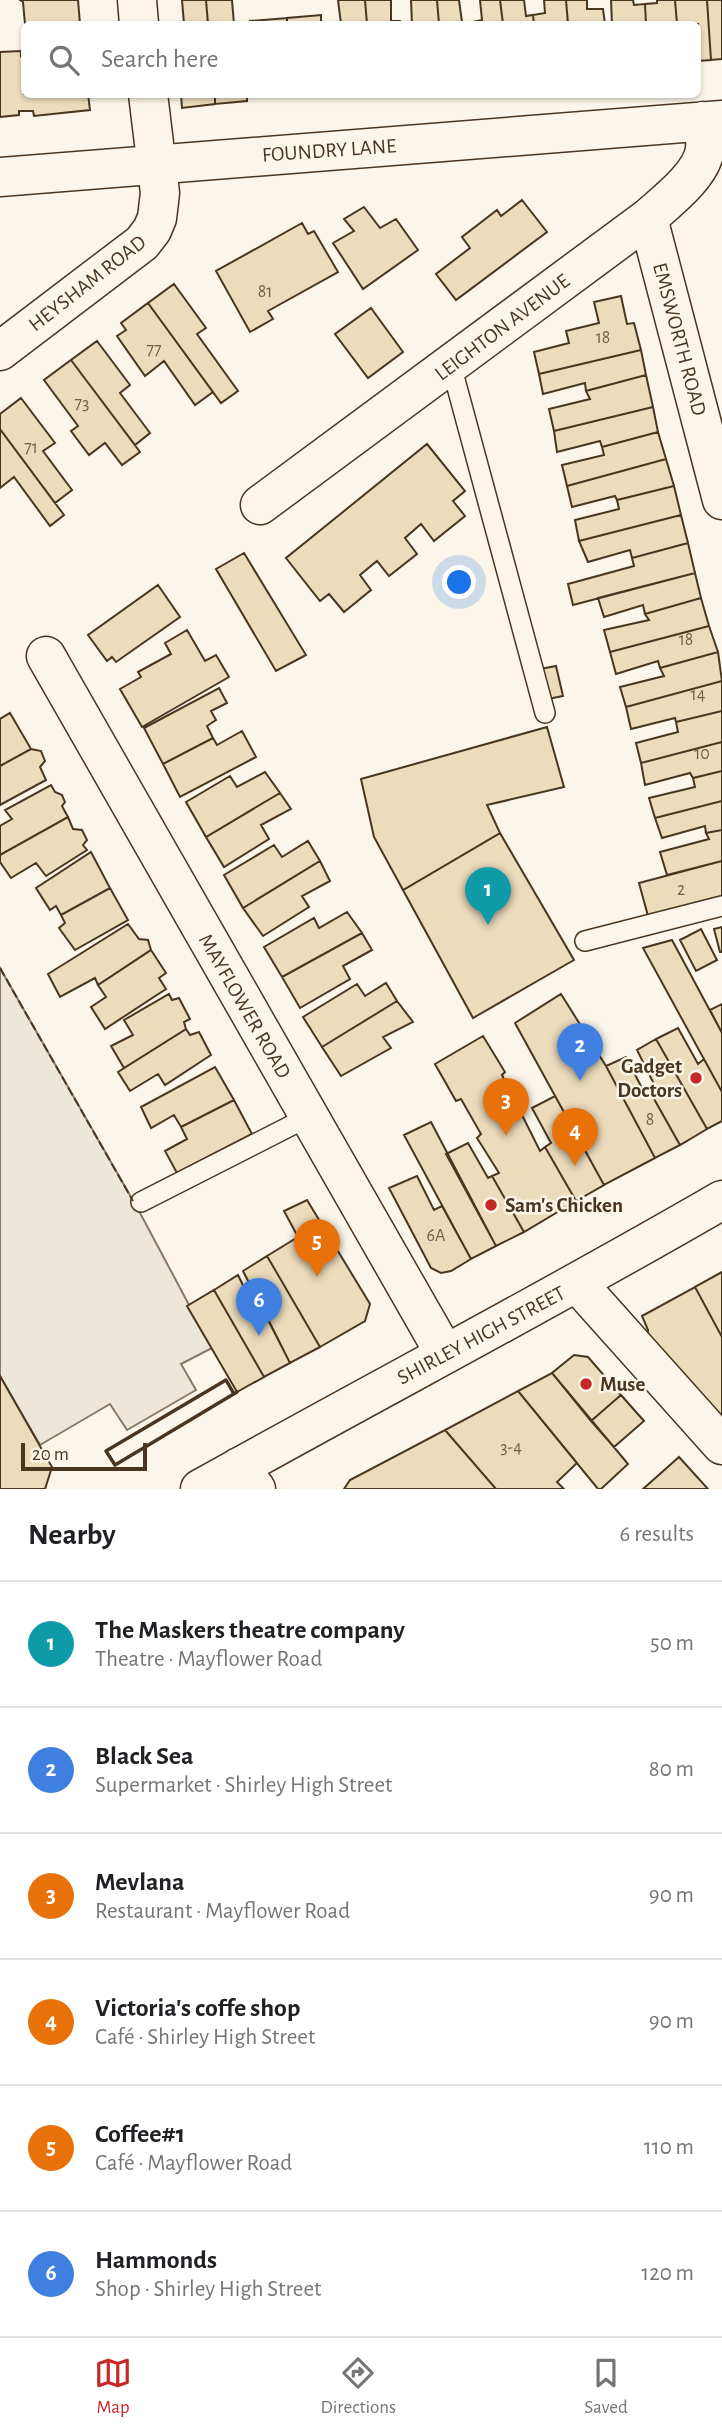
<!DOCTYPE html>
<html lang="en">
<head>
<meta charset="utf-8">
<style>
	:root { --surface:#fff; --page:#f6f6f6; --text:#202124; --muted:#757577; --line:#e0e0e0; --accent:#c62828 }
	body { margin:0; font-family:"Alegreya Sans",sans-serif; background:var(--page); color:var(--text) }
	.scale { position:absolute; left:21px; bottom:18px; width:126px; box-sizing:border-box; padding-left:7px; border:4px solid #4a3520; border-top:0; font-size:19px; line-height:24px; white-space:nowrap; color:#4a3520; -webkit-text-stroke:5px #fbf6e9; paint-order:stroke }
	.you { position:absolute; left:460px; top:583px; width:24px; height:24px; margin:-18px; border:5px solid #fff; border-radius:50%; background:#1a73e8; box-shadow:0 0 0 10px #1a73e833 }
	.badge { display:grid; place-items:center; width:46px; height:46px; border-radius:50%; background:var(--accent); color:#fff; font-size:23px; font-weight:700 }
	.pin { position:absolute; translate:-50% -58px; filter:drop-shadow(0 2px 4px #0008) }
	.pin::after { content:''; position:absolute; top:37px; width:24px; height:21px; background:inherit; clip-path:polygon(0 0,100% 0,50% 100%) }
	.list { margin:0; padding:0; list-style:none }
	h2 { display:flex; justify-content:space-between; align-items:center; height:91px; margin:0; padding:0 28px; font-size:30px }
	h2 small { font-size:23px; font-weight:400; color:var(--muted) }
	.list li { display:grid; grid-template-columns:46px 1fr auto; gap:21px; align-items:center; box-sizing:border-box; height:126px; padding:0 28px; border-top:2px solid var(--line) }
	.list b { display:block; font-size:26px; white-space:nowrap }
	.list p { margin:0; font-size:23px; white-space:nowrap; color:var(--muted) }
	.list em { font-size:23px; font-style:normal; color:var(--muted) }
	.icon { flex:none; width:38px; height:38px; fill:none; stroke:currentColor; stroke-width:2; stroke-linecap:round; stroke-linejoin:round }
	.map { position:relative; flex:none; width:722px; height:1489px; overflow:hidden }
	.search { position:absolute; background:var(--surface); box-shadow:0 2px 5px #0004; left:21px; right:21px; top:21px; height:77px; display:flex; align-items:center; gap:18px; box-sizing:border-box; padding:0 24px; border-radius:10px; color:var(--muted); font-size:26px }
	.sheet { height:847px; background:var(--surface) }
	nav { display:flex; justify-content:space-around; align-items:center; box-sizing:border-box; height:98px; border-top:2px solid var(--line); background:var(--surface); font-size:19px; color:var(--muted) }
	nav a { display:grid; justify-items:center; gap:4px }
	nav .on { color:var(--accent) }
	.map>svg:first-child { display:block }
	.parking { fill:#ede7d9; stroke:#887966; stroke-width:2 }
	.building { fill:#ecdcbc; stroke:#4a3520; stroke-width:2 }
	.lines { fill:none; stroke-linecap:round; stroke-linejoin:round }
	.lane-casing { stroke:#4a3520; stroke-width:22 }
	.street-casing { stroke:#4a3520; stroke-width:41 }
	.primary-casing { stroke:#4a3520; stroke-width:41 }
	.lane { stroke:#fbf6e9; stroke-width:19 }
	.street { stroke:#fbf6e9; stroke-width:38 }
	.primary { stroke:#fbf6e9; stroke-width:38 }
	.fence { stroke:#4a3520; stroke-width:2; stroke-dasharray:9 3.5; stroke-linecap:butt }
	.wall { stroke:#4a3520; stroke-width:3.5 }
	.poi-dot { fill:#c62828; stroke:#fbf6e9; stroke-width:2.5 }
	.labels { text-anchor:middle; stroke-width:5; stroke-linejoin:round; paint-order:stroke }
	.number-label { font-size:18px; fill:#725f47 }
	.street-label { font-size:21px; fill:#4a3520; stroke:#fbf6e9 }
	.poi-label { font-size:21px; font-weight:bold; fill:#4a3520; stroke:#fbf6e9; text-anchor:start }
</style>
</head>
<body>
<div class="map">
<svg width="722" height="1489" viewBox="0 0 722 1489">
	<rect width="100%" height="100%" fill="#fbf6e9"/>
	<path class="parking" d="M0,968L139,1211L212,1348L181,1364L196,1390L127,1430L110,1404L40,1445L0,1376Z"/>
	<path class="building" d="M20,0H78L80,24H25L23,2Z
		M182,0H206L208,24H184Z
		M206,0H232L234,24H240H208Z
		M338,0H365L367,24H341Z
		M365,0H391V21H400L401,24H367Z
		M411,0H437L439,24H412Z
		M437,0H459L462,22H472V24H439Z
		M480,0H500L503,24H472V22L482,20Z
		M500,0H524L526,16L533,15L534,24H503Z
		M544,0H566L568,24H534L533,15L545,13Z
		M566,0H587V9H603L605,24H568Z
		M611,0H633L634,5L645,4L646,24H612Z
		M657,0H675L677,24H646L645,4L657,3Z
		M675,0H707L711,60L698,61V24H677Z
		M707,0H722V59L711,60Z
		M321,15V24H287V18Z
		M287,18V24H250V21Z
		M21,51V56L24,55V94H88L90,110L34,116L33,111H19V115L0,117V52Z
		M181,94H215V104L182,108Z
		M215,94H247V101L215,104Z
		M522,200L547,232L456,300L436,274L470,248L462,237L497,210L501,216Z
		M364,207L380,228L396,219L418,250L363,289L333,243L354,231L344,219Z
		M302,223L308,234L314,231L338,272L268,311L273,319L250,332L216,271Z
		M174,284L206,328L197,334L238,391L221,403L148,303Z
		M621,296L627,324L634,323L641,350L539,374L534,352L569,343L566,331L599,323L594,302Z
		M148,303L213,392L195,405L164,361L145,376L117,336L126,330L121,323Z
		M371,308L403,352L368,378L335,334Z
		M97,341L130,385L120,393L150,433L135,445L71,360Z
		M641,350L646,375L586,391L585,383L543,394L539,374Z
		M71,360L140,452L122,465L105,443L89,455L71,431L78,426L44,380Z
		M646,375L653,407L554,431L549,409L590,399L586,391Z
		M21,398L55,443L43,451L72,490L55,503L0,429V414Z
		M653,407L658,432L602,447L600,441L557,452L554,431Z
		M0,429L64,515L50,526L14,477L0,488Z
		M658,432L666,459L567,486L562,465L604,455L602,447Z
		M427,444L465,491L453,501L465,516L434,541L421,524L405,538L417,554L389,576L377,561L360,575L371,590L344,612L329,594L320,601L286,558Z
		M666,459L674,486L617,500L615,496L572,507L567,486Z
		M674,486L681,515L579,541L575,520L619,509L617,500Z
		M681,515L688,543L632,558L630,550L588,562L579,541Z
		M688,543L695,573L573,605L568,584L634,566L632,558Z
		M244,553L306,655L276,671L216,569Z
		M695,573L701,598L645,614L643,605L604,617L598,598Z
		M158,585L180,617L116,662L112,657L107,661L88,635Z
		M701,598L709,626L610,652L604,630L649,620L645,614Z
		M709,626L718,652L660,668L658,661L616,674L610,652Z
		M187,630L205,661L216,655L229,677L142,727L120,689L141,677L138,672L171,654L165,643Z
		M718,652L722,681L626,707L620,687L664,676L660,668Z
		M556,666L563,696L548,699L540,669Z
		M722,681V711L676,722L675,718L631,729L626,707Z
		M219,688L227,703L211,711L216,720L207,726L213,738L163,764L144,728Z
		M722,711V742L641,763L636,743L678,732L676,722Z
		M10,713L31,749L0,766V719Z
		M547,727L564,787L487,805L500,833L403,890L374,837L361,779Z
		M242,731L256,757L180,797L163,764L213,738L217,745Z
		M722,742V771L693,778L690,773L645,785L641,763Z
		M31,749L41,751L45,761L40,767L46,780L0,805V766Z
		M722,771V801L655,818L649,798L695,787L693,778Z
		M265,772L280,793L206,837L186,802L230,776L237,787Z
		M51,785L55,792L62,795L65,802L62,806L68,817L0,855V826L12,819L5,810Z
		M280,793L291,809L261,825L269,839L224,867L206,837Z
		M722,801V830L706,833L705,826L662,838L655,818Z
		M68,817L73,829L82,830L87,840L83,845L87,850L46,876L36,863L11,878L0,862V855Z
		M722,830V861L667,875L660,852L709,839L706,833Z
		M500,833L574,960L473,1018L403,890Z
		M308,841L320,861L243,908L224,875L274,845L282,857Z
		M91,852L110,888L61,915L56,906L50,910L36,888Z
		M320,861L330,881L302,896L309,907L263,936L243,908Z
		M722,861V896L648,916L639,883Z
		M110,888L128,920L75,950L59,928L65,923L61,915Z
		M347,912L362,933L282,977L264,947L314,918L319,928Z
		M128,924L139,939L148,940L151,950L98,985L95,978L60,997L48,974Z
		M722,927V952H720L714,929Z
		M701,929L717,960L696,971L680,940Z
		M362,933L372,950L343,966L350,979L300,1008L282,977Z
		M672,940L722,1033V1092L643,948Z
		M151,950L166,973L159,978L166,989L105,1029L91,1007L106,997L98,985Z
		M386,983L397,1001L322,1047L303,1017L357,984L365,996Z
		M169,994L172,1000L179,998L190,1019L184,1022L186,1029L124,1068L111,1046L133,1035L124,1020Z
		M561,994L606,1066L655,1158L604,1185L515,1023Z
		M397,1001L413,1022L383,1037L391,1048L341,1076L322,1047Z
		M722,1004V1033L710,1010Z
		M678,1028L698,1064L704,1059L722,1092V1121L707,1129L656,1039Z
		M186,1029L190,1035L199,1032L211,1055L165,1085L158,1074L130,1091L118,1072Z
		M483,1036L505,1072L502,1075L540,1151L545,1147L576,1201L524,1232L492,1176L499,1173L477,1138L481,1134L461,1099L456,1101L435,1064Z
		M656,1039L707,1129L680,1145L649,1090L655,1086L637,1050Z
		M626,1057L644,1092L649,1090L680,1145L655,1158L606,1066Z
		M215,1067L234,1100L181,1127L174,1115L151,1128L141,1107Z
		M555,1096L604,1185L576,1201L545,1147L551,1143L532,1108Z
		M234,1100L252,1134L177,1173L165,1151L187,1139L181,1127Z
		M431,1122L496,1246L471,1259L404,1135Z
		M468,1143L488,1178L492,1176L524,1232L496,1246L446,1154Z
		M417,1176L434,1210L442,1206L471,1259L451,1271L441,1273L431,1268L389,1188Z
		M307,1200L370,1304L365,1321L320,1347L267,1256L298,1237L284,1211Z
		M267,1256L320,1347L290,1363L243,1271Z
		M722,1272V1337L695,1287Z
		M238,1275L255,1310L262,1307L290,1363L264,1377L214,1290Z
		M695,1287L722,1337V1417L648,1336V1330L642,1316Z
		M214,1290L264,1377L237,1392L187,1306Z
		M574,1355L588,1357L621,1395L591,1421L552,1373Z
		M552,1373L628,1464L601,1489H598L518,1391Z
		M0,1376L52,1467L45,1489H0Z
		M518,1391L577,1463L557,1482L564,1489H496L445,1430Z
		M621,1395L644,1421L614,1447L591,1421Z
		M445,1430L496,1489H344L350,1480Z
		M679,1457L708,1489H643Z"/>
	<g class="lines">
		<g class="lane-casing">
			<path id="lane" d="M451,365L545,713
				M585,941L722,906
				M141,1202L308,1117"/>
		</g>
		<g class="street-casing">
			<path id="street" d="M137,0L139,24
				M0,177L722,120
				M648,218L722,500
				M0,351L142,243L152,230L157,218L160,193L148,94
				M260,505L648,218C666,202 702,175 705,149C706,140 704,130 703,121
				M46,656L445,1354
				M578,1284L722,1445
				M239,1467L256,1489"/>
		</g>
		<g class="primary-casing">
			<path id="primary" d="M200,1489C373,1392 550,1300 722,1200"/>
		</g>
		<use href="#lane" class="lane"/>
		<use href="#street" class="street"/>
		<use href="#primary" class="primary"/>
		<path class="fence" d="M0,968L133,1201"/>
		<path class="wall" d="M234,1394L226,1380L106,1451L115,1465L237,1392"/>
	</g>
	<g class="poi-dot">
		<circle cx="696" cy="1078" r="7"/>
		<circle cx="491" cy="1205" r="7"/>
		<circle cx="586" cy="1384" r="7"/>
	</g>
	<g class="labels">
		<g class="number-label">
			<text x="265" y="297">81</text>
			<text x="603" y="343">18</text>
			<text x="154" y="355">77</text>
			<text x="82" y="409">73</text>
			<text x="31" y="453">71</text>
			<text x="686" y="645">18</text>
			<text x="698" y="700">14</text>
			<text x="702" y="759">10</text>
			<text x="681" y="895">2</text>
			<text x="650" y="1125">8</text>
			<text x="436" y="1241">6A</text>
			<text x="511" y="1453">3-4</text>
		</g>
		<g class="street-label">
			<text transform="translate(329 150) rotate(-4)" y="7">FOUNDRY LANE</text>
			<text transform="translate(87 283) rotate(-38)" y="7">HEYSHAM ROAD</text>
			<text transform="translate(502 327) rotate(-37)" y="7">LEIGHTON AVENUE</text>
			<text transform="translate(680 339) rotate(75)" y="7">EMSWORTH ROAD</text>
			<text transform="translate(245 1006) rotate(60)" y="7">MAYFLOWER ROAD</text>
			<text transform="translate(481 1335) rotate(-28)" y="7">SHIRLEY HIGH STREET</text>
		</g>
		<g class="poi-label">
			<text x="682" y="1073" text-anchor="end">Gadget<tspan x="682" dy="24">Doctors</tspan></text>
			<text x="505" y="1212">Sam's Chicken</text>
			<text x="600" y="1391">Muse</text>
		</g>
	</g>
</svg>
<div class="scale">20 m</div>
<div class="you"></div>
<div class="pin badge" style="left:488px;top:925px;background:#0f9aa8">1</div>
<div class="pin badge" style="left:580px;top:1081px;background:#3f7fe0">2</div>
<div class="pin badge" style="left:506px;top:1136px;background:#e8710a">3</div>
<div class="pin badge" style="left:575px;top:1166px;background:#e8710a">4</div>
<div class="pin badge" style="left:317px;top:1277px;background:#e8710a">5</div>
<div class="pin badge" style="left:259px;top:1336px;background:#3f7fe0">6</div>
<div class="search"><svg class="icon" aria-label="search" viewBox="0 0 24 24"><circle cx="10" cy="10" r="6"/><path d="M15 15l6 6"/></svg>Search here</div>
</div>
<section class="sheet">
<h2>Nearby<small>6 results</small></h2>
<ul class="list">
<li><span class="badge" style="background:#0f9aa8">1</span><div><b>The Maskers theatre company</b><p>Theatre · Mayflower Road</p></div><em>50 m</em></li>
<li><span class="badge" style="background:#3f7fe0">2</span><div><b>Black Sea</b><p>Supermarket · Shirley High Street</p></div><em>80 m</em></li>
<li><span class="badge" style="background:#e8710a">3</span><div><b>Mevlana</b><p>Restaurant · Mayflower Road</p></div><em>90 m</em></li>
<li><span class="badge" style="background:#e8710a">4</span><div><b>Victoria's coffe shop</b><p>Café · Shirley High Street</p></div><em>90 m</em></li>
<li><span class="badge" style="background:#e8710a">5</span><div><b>Coffee#1</b><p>Café · Mayflower Road</p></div><em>110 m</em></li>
<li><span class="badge" style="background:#3f7fe0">6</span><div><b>Hammonds</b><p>Shop · Shirley High Street</p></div><em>120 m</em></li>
</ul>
</section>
<nav>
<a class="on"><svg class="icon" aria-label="map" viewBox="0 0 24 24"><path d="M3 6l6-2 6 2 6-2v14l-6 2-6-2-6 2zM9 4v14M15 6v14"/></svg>Map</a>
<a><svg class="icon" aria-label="directions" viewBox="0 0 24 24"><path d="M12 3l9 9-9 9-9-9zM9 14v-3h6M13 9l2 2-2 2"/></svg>Directions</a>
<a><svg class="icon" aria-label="saved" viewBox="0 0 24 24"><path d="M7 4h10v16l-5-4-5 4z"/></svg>Saved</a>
</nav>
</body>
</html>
